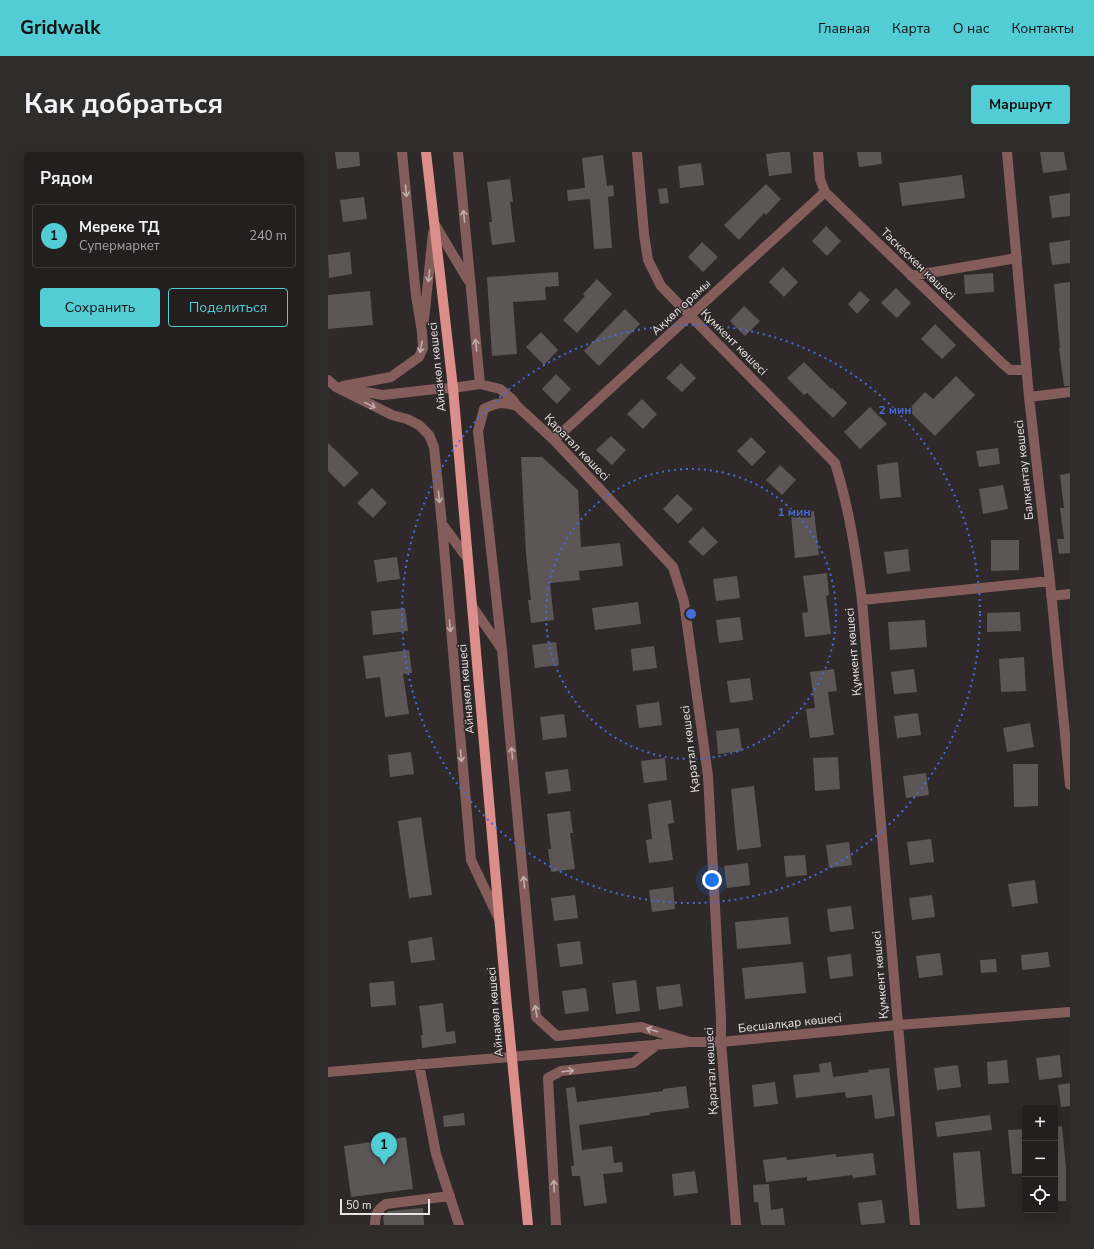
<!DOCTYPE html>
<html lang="ru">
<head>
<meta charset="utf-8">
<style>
	:root { --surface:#231f1f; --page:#2f2c2c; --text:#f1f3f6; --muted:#a3a2a4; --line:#403d3d; --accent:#52ccd5 }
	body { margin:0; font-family:"Nunito Sans",sans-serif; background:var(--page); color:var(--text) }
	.controls { position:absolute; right:12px; bottom:12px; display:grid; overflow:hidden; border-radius:4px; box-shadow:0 4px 16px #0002 }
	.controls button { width:36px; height:36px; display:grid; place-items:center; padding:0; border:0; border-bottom:1px solid var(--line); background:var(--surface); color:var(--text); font:20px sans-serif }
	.scale { position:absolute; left:12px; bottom:10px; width:90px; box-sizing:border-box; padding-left:4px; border:2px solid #e7e4e3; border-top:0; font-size:11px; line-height:14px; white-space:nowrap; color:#e7e4e3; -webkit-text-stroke:3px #2f2929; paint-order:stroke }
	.you { position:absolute; left:384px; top:728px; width:14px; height:14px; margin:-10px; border:3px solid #fff; border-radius:50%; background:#1a73e8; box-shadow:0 0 0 6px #1a73e833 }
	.badge { display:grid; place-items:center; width:26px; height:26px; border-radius:50%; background:var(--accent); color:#111; font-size:13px; font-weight:700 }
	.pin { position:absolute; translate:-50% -33px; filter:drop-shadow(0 1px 2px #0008) }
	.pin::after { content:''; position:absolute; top:21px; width:14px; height:12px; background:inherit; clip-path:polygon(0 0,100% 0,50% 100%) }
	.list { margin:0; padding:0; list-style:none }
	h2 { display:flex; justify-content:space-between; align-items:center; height:52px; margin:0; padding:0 16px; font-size:17px }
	h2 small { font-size:13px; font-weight:400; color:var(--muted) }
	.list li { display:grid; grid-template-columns:26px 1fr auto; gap:12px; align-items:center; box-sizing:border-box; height:64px; margin:0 8px 8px; padding:0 8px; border:1px solid var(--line); border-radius:4px }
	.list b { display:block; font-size:15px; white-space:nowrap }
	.list p { margin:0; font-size:13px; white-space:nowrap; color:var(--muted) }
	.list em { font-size:13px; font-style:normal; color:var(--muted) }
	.actions { display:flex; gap:8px; padding:12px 16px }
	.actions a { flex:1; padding:9px 0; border:1px solid var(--accent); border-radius:4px; text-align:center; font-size:14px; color:var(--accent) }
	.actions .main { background:var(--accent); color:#111 }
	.icon { flex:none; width:22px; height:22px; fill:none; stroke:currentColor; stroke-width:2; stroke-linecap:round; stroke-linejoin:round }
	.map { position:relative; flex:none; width:742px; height:1073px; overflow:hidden; border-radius:4px }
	header { display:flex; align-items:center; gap:24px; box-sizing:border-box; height:56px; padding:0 20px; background:var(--accent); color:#111 }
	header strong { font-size:19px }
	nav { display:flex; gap:22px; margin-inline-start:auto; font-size:14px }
	.intro { display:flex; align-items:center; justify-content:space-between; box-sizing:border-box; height:96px; padding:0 24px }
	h1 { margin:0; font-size:28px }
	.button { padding:10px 18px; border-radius:4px; background:var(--accent); color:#111; font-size:14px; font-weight:700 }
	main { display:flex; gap:24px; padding:0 24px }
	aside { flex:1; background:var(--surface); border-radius:4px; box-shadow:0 4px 16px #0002 }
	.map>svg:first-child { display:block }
	.building { fill:#5c5656 }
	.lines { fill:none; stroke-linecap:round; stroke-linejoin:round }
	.minor { stroke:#845d5b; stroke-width:10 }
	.major { stroke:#dc8e8b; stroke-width:10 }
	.oneway { stroke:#bfaead }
	.ring { fill:none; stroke:#456cda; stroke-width:2; stroke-dasharray:2 4 }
	.labels { text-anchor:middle; stroke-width:3; stroke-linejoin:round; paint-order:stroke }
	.street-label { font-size:12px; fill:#e7e4e3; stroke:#2f2929 }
	.centre { fill:#456cda; stroke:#2f2929; stroke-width:2 }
	.ring-label { font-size:12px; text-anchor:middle; font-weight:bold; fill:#456cda; stroke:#2f2929; stroke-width:3; stroke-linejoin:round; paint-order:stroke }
</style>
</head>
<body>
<header>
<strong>Gridwalk</strong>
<nav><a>Главная</a><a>Карта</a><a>О нас</a><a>Контакты</a></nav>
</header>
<div class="intro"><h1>Как добраться</h1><a class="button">Маршрут</a></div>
<main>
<aside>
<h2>Рядом<small></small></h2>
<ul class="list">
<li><span class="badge">1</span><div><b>Мереке ТД</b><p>Супермаркет</p></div><em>240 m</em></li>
</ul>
<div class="actions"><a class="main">Сохранить</a><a>Поделиться</a></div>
</aside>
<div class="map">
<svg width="742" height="1073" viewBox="0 0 742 1073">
	<rect width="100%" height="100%" fill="#2f2929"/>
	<path class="building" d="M7,0H31L32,14L9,17Z
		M454,0H462L464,21L441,24L438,2Z
		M529,0H553L554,12L531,15Z
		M712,0H736L739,18L715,21Z
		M275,3L279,34L285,33L286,44L280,45L284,96L266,97L262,47L240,49L239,38L257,36L254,6Z
		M373,11L376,33L352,36L350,14Z
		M634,23L637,46L574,54L571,31Z
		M182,27L185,50H182L187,90L164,93L161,70H164L159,30Z
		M438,32L453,47L438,63L436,61L411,88L396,73Z
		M339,36L341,51L332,52L330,37Z
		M742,41V64L724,66L721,44Z
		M36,45L39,67L15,70L12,48Z
		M498,74L513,89L499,104L484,89Z
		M742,88V111L724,113L721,91Z
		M374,90L390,105L375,120L360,105Z
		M22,100L24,122L1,126L0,103Z
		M455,115L470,130L456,145L441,130Z
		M230,120L231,134L217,135L218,148L185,150L189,202L164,204L159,125Z
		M665,121L666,140L637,142L636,123Z
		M269,127L284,142L249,181L235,168L257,144L255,142Z
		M742,130V234H736L731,196H732L726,132Z
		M568,136L583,151L569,166L553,151Z
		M42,139L45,173L0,177V143Z
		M532,139L542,148L529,162L520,152Z
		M416,154L432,169L417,184L402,169Z
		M297,157L312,172L271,214L256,199Z
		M607,172L628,193L614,207L593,187Z
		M213,180L230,198L216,213L198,195Z
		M476,210L503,237L504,236L519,251L505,266L479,241L476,243L459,226Z
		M353,211L368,226L354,240L338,226Z
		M228,222L243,237L229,252L214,237Z
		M628,224L647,243L607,284L580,258L597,240L605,247Z
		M314,247L329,262L315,277L299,262Z
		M542,255L559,272L532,297L516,280Z
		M283,284L298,298L284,313L268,298Z
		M423,285L438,300L424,314L409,299Z
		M0,291L31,321L16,335L0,319Z
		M670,296L672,312L651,315L648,299Z
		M193,305H214L250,338L253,395L292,391L295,414L251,419L252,428L222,431L226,468L203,471L200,448H203L198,402Z
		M570,310L573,345L552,347L549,313Z
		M452,313L468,328L454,343L438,328Z
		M742,321V401L731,402L729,387H736L732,356H736L732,323Z
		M675,333L680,357L655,362L651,337Z
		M44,336L59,351L45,366L29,351Z
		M349,342L365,357L350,372L335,357Z
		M486,359L491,403L467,406L463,362Z
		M375,375L390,390L375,404L360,390Z
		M663,388H691V418L663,419Z
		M580,397L582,419L559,422L556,400Z
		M69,405L72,427L49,430L46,408Z
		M499,421L501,443L498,444L503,482L477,485L474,461L480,460L475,424Z
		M409,424L412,446L388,449L385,427Z
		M310,450L313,472L267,478L264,456Z
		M77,456L80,479L45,483L43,459Z
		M692,460L693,479L659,480V461Z
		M412,465L415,488L391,491L388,468Z
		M597,468L599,495L562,498L560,470Z
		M228,490L231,513L207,516L204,493Z
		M326,494L329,516L305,519L303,497Z
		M81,498L84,521L75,522L81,562L57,565L52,525L38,527L35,504Z
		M696,505L698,539L673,540L671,507Z
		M506,517L509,539L500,540L506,583L482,586L478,557L487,556L482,520Z
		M586,517L589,540L566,542L563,520Z
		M422,526L425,548L402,551L399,529Z
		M331,550L334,573L311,576L308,553Z
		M590,561L593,583L569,586L566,564Z
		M236,562L239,585L215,588L212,565Z
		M702,571L706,595L679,600L675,576Z
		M411,576L414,599L390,602L388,579Z
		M83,600L86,622L62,625L60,603Z
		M510,605L512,637L487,639L485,606Z
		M337,606L339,628L316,631L313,609Z
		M685,612H710V654L686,655Z
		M240,617L243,639L220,642L217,620Z
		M598,621L601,643L578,646L575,624Z
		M426,634L433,695L409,698L403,637Z
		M343,648L346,671L340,672L345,708L321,711L318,688L324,687L320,652Z
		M242,659L245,681H242L247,717L223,720L220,697H223L219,662Z
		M93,665L104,743L81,746L70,669Z
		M603,687L606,710L582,713L579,690Z
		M521,690L524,713L501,716L498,693Z
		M477,703L479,723L458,725L456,704Z
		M420,711L422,733L399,736L396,714Z
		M707,728L710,751L684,755L680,732Z
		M345,735L347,757L324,760L321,738Z
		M247,743L250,766L226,769L223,746Z
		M604,743L607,765L584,768L581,746Z
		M523,754L526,777L502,780L499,757Z
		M460,765L463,792L409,797L407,770Z
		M104,785L107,808L83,811L80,789Z
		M252,789L255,812L232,815L229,792Z
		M720,800L722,815L694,818L693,803Z
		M612,801L615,823L591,826L588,804Z
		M523,802L525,824L502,827L499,805Z
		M668,807L669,820L653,821L652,808Z
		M475,810L478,841L417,847L414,816Z
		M308,828L312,859L288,862L284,831Z
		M66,829L68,853L43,855L41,831Z
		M352,832L355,854L331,858L328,835Z
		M258,836L261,859L237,862L234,839Z
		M115,851L118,880L127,879L128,891L94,896L93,883H95L91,854Z
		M732,903L734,925L711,928L708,906Z
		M679,908L681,931L660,932L659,910Z
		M503,910L505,925L541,920L540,918L561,916L567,964L547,967L544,943L518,946L517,940L468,946L465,923L492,920L491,912Z
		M630,913L633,935L609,938L606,916Z
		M447,930L450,952L426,955L424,933Z
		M742,931V954L733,955L730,933Z
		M358,934L361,956L322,961V963L251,973L254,998L284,994L286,1011L294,1010L295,1020L275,1022L279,1051L256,1054L252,1024H244L243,1014H246L238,936L247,935L249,950L335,939V937Z
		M136,961L137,973L116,975L115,964Z
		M662,963L664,978L609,985L607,970Z
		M734,974L738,1016V1049H727V975Z
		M697,977V1021L684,1022L680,978Z
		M78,985L85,1037L23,1045L16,994Z
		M652,999L657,1055L629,1057L625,1001Z
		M545,1001L548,1023L525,1026L524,1023L479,1029V1025L438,1030L435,1008L458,1005L459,1008L508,1002V1005Z
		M367,1019L370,1041L346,1044L344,1022Z
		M441,1032L443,1058L455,1056L457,1073H433L430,1050H426L425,1033Z
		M554,1048L557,1071L533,1073L530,1051Z
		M95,1056L96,1073H56L55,1065L60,1059Z"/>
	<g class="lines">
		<path class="minor" d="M130,0L152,232
			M309,0L316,82L320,108L333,134L507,311C521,356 528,402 534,448L587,1073
			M490,0L492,27L497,40L675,212L682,218H699
			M679,0L701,245L722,429L742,633
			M106,71L140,128
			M583,124L689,106
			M96,168L105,81
			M0,228L8,235L64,263L79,267L91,273L101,283L106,295L114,372L143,708L171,767
			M15,234L63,225L91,205L95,196L94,180L88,144L74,0
			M8,235L55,243L108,237L125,236L152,232L172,237L184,247L189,254L226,288L345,415L356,450L380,624L393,867V890L408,1073
			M701,245L742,240
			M189,254C175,250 169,250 156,257L150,279L174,498L208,865L229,884L313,875L362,890
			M226,288L497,40
			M114,372L140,407
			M723,444L742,442
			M534,448L722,429
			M144,454L173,496
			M91,912L108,1002L131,1073
			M0,920L362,890H393L570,873L742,860
			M47,1073C47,1063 49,1058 58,1052L122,1044
			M228,1073L220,926L233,919L305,911L330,892"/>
		<path class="major" d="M98,0L125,236L178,844L200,1073"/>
	</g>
	<defs><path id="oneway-shaft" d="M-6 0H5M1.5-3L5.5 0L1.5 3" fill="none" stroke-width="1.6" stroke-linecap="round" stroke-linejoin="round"/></defs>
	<g class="oneway">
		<use href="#oneway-shaft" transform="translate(78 39) rotate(85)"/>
		<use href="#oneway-shaft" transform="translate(136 64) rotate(-95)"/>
		<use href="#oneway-shaft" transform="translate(101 124) rotate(96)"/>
		<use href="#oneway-shaft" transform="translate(148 193) rotate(-96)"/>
		<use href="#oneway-shaft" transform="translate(93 195) rotate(101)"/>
		<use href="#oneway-shaft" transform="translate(42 253) rotate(26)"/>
		<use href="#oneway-shaft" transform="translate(111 345) rotate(84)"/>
		<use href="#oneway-shaft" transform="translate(122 474) rotate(85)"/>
		<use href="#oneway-shaft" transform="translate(184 601) rotate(-95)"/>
		<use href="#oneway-shaft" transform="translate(133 604) rotate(85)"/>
		<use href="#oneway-shaft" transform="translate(196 730) rotate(-95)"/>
		<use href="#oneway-shaft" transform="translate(208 859) rotate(-99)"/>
		<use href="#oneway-shaft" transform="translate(324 878) rotate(-163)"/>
		<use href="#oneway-shaft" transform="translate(240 919) rotate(-7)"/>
		<use href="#oneway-shaft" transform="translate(226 1034) rotate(-93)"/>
	</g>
	<g class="ring">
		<circle cx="363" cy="462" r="145"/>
		<circle cx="363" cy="462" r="289"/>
	</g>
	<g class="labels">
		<g class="street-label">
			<text transform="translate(590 112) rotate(44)" y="4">Таскескен көшесі</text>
			<text transform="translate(353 155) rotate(-43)" y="4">Ақкөл орамы</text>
			<text transform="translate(406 190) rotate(45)" y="4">Құмкент көшесі</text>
			<text transform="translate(109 215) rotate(-96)" y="4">Айнакөл көшесі</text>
			<text transform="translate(249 295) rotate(46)" y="4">Қаратал көшесі</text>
			<text transform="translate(696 318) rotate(-96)" y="4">Балқантау көшесі</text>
			<text transform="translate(525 500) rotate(-95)" y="4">Құмкент көшесі</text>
			<text transform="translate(138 537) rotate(-95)" y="4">Айнакөл көшесі</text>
			<text transform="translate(362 597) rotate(-97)" y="4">Қаратал көшесі</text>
			<text transform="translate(552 823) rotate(-95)" y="4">Құмкент көшесі</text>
			<text transform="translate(167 860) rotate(-95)" y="4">Айнакөл көшесі</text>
			<text transform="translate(462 871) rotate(-6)" y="4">Бесшалқар көшесі</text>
			<text transform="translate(383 919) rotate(-93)" y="4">Қаратал көшесі</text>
		</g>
	</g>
	<circle cx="363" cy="462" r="6" class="centre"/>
	<g class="ring-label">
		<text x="567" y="262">2 мин</text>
		<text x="466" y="364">1 мин</text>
	</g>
</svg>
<div class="controls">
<button>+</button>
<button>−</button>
<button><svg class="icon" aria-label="locate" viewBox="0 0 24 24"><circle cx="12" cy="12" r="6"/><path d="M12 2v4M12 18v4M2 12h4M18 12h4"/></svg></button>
</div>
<div class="scale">50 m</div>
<div class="you"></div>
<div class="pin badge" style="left:56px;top:1013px">1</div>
</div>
</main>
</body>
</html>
